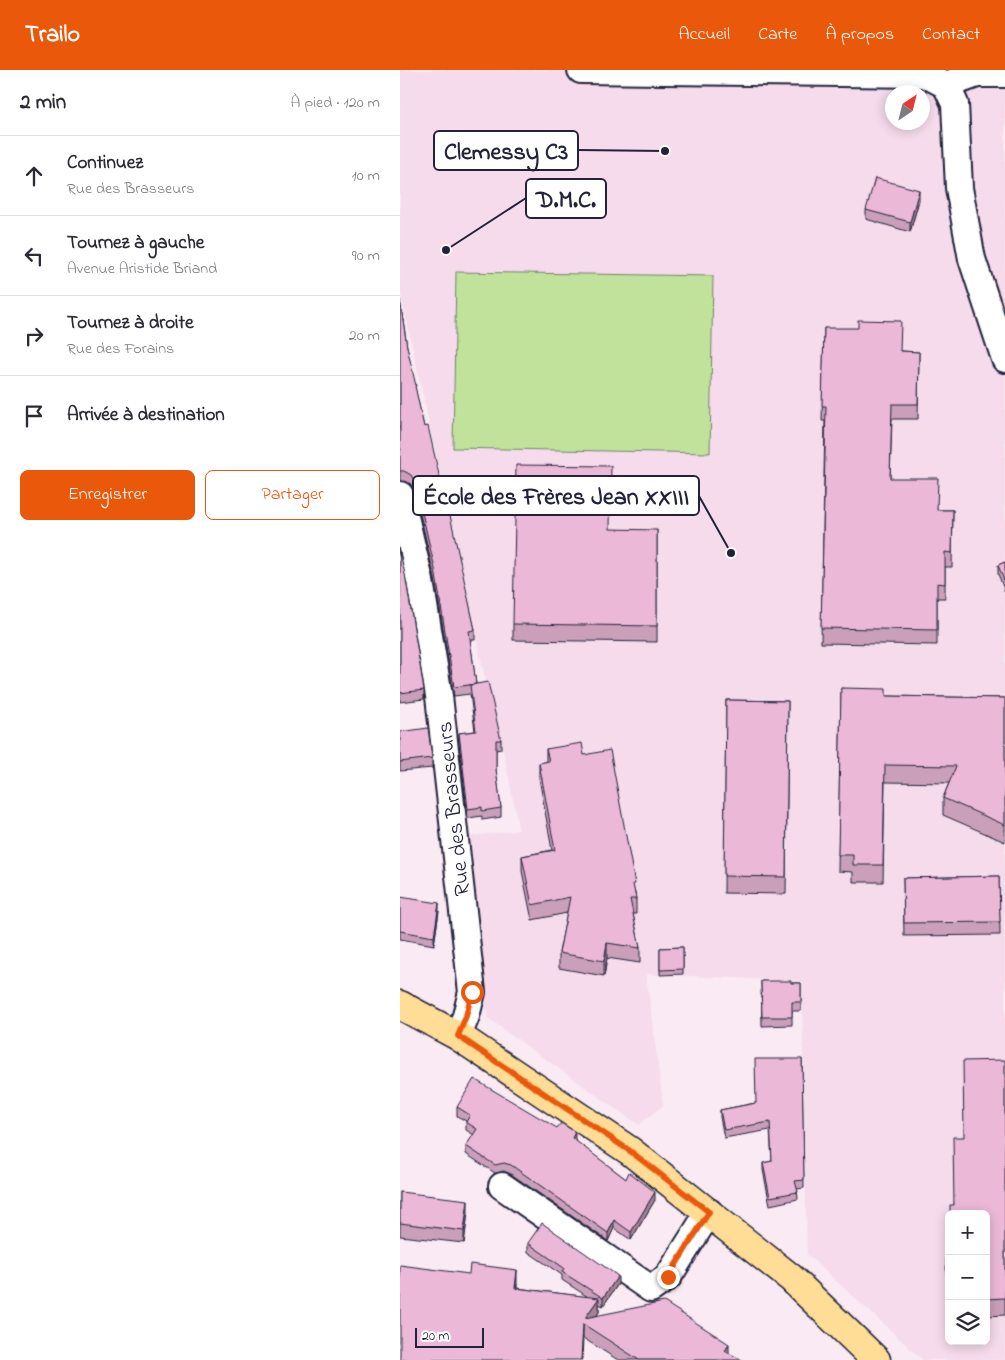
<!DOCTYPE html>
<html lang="fr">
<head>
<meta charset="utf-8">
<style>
	:root { --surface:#fff; --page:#f2f2f3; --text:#2b2b33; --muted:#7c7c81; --line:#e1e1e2; --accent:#ea580c }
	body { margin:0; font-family:"Indie Flower",sans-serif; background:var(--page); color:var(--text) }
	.controls { position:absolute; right:15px; bottom:15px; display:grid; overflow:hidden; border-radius:8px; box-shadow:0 2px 12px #0003 }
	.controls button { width:45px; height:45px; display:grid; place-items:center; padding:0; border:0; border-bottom:1px solid var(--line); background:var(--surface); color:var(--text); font:25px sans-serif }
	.compass { position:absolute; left:485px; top:15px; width:45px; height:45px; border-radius:50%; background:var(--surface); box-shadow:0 2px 12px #0003; rotate:35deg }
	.scale { position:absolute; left:15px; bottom:12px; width:69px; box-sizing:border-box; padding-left:5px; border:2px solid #22223b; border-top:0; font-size:14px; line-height:18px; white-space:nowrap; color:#22223b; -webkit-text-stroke:4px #fff; paint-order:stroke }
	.stop { position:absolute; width:15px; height:15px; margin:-11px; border:4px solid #ea580c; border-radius:50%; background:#fff }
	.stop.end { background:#ea580c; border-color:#fff; box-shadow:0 1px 5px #0008 }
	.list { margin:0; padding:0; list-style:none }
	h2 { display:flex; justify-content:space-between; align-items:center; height:65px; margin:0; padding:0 20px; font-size:21px }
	h2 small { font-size:16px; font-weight:400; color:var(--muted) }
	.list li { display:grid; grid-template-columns:32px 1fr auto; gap:15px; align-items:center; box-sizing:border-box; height:80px; padding:0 20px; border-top:1px solid var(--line) }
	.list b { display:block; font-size:19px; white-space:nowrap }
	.list p { margin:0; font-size:16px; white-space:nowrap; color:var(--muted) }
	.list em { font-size:16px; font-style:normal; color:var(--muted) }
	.actions { display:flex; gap:10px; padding:15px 20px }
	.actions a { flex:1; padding:11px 0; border:1px solid var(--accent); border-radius:8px; text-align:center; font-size:18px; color:var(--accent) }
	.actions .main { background:var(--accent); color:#fff }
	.icon { flex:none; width:28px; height:28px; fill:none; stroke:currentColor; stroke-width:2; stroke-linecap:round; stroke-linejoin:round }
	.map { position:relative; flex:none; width:605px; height:1290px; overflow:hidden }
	header { display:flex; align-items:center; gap:30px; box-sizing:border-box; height:70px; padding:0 25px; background:var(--accent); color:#fff }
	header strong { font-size:24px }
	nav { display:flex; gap:28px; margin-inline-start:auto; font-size:18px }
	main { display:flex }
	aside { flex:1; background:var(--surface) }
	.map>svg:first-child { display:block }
	.built { fill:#f5dbeb; fill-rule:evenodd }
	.green { fill:#c1e29b; stroke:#72826b }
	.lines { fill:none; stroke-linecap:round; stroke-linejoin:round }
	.minor-casing { stroke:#22223b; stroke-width:30 }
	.primary-casing { stroke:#22223b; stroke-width:31 }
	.minor { stroke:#fff; stroke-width:26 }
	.primary { stroke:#ffdd96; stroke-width:28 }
	.wall { fill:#ca9fb9; stroke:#22223b }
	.shaded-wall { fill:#a48296; stroke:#22223b }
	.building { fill:#ebb9d7; stroke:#22223b }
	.route { stroke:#ea580c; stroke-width:6 }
	.labels { text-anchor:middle; stroke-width:4; stroke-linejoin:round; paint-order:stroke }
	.street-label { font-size:22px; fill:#22223b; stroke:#fff }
	.leader { fill:none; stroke:#22223b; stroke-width:2 }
	.callout-dot { fill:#22223b; stroke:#fff; stroke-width:2 }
	.callout { fill:#fff; stroke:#22223b; stroke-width:2 }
	.callout-label { font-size:24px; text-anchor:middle; font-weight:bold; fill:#22223b }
</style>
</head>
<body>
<header>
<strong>Trailo</strong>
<nav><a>Accueil</a><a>Carte</a><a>À propos</a><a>Contact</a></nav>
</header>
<main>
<aside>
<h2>2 min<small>À pied · 120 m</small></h2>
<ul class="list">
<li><svg class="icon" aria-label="ahead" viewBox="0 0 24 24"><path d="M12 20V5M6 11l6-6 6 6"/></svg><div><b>Continuez</b><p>Rue des Brasseurs</p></div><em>10 m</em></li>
<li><svg class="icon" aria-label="left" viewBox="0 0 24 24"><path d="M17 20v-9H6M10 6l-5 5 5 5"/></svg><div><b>Tournez à gauche</b><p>Avenue Aristide Briand</p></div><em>90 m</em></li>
<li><svg class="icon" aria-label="right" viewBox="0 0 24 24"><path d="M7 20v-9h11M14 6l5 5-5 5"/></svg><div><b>Tournez à droite</b><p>Rue des Forains</p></div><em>20 m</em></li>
<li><svg class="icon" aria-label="arrive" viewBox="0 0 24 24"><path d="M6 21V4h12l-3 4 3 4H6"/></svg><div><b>Arrivée à destination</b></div></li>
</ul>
<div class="actions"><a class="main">Enregistrer</a><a>Partager</a></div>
</aside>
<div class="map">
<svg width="605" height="1290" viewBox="0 0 605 1290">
	<rect width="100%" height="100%" fill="#f9eaf3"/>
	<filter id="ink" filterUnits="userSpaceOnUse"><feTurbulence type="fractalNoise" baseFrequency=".02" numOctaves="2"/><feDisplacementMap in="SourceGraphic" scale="10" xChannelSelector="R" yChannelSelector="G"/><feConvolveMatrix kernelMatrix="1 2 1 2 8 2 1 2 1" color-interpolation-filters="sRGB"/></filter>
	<g filter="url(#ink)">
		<path class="built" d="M0,0H605V1290H523L407,1184L402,911L246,904L263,1035L239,1055L103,959L87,947L66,767L119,760L103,678L100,667H98L0,220ZM492,22H522V52H492ZM549,1144H586V1271H549Z"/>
		<path class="green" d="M56,202L313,206L310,383L53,378Z"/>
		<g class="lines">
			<g class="minor-casing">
				<path id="minor" d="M181,0L525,4L546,15
					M546,15L555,34L559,118L572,189L605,289
					M546,15L577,4H605
					M0,425L20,511L39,626L72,922L66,946L58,966
					M102,1116L251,1219L268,1207L309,1142"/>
			</g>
			<g class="primary-casing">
				<path id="primary" d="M0,935L58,966L230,1081L391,1208L476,1290"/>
			</g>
			<use href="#minor" class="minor"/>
			<use href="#primary" class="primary"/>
		</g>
		<path class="wall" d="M519,130L510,162L466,149V140Z
			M0,230L7,277L16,322L24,357L46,436L75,560V570H70L76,614L101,670V679L96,680V700L101,738V747L82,750V746L68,748L59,673V663L75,661L70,624L54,626L35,509L15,422L11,414L4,411H0Z
			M424,258L501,281L519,282L518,349H492L490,408L538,440H553L552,497H545V528H537V575L421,573L425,351H422Z
			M257,460V572L113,570V554Z
			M0,482L24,620V629L0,632Z
			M605,492V522L598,504V495Z
			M441,618L486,626L605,628V772L543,745V728L549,713L485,712L483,812H453V802L438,801Z
			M326,630L388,631L386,824L324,823Z
			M0,662L32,688V698L0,701Z
			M146,679L184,685L235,823L236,829V844H233L240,878V893L207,888L204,906L159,898V883L167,843L132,850L122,801V786L152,780L139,708V693L146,692Z
			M599,806L600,865L504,866L503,808Z
			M0,827L39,841L34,875L0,869Z
			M283,877V904L260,905V878Z
			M361,911L391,913H401V941H392V955L362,956Z
			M402,989L404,1118L397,1119L398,1129L370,1135L363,1100V1093L372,1091L370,1060L324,1068L320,1047V1040L355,1033Z
			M605,990V1245L586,1246V1144L554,1135L564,1067Z
			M57,1037L175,1071L226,1109L255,1130L231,1170L214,1158L208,1171L111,1104L104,1101L95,1103L66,1084V1076L74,1065L66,1060V1051L57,1046Z
			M0,1122L68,1142L64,1173L0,1166Z
			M128,1173L218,1214L203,1236L199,1234V1242L196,1246L329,1284L342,1290H218L183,1268L0,1290L117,1214V1218L188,1227L162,1210V1205L128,1182Z
			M546,1173H549V1246H547Z"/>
		<path class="shaded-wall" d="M519,120V130L510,162V152Z
			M39,833V841L34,875V867Z
			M207,873V888L204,906V891Z
			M175,1062V1071L172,1077V1068Z
			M255,1122V1130L231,1170V1162Z
			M68,1130V1142L64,1173V1161Z
			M214,1150V1158L208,1171V1163Z
			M117,1200V1214L115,1232V1218Z
			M218,1206V1214L203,1236V1228Z
			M199,1228V1242L189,1257L185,1248Z
			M183,1254V1268L182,1290H181Z
			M329,1274V1288L325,1281Z"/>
		<path class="building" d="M475,108L519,120L510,152L466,140Z
			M0,230L7,277L16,316H15L24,357L28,356L46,436H48L75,560L69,561L76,614L54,617L35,499L15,412L11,405L4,401H0V381L1,380L0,377Z
			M458,250L501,251L500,281L519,282L518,334H492L490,408H538L537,440H553L552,483L545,482V514L537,513V560L421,558L426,336H422L424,258H458Z
			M116,395L211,396L210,459L257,460V556L113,554Z
			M0,482L5,504L24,620L0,623Z
			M605,492V513L598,495Z
			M88,612L101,670H96V699L101,738L82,741V737L68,739L59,663L76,661L70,615Z
			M441,618L486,619V626L605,628V755L543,728L556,696L485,695L483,795H453V785H438Z
			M326,630L388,631L386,807L324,806Z
			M28,658L32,688L0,692V662Z
			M182,673L184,685L210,680L235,814H233L236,829H230L240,878L207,873L204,891L159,883L170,827L132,835L122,786L155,780L139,693L149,691L146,679Z
			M599,806L600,852L504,853L503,808Z
			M0,827L39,833L34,867L0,861Z
			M283,877V899L260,900V878Z
			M361,911H391V913H401V932H392V947H362Z
			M355,989H402L404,1110L395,1111L398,1122L370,1127L363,1093L372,1091L370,1052L324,1060L320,1040L356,1033Z
			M605,990V1228L586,1229V1144H550V1135H554L553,1067H564L563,991Z
			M74,1009L157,1058L161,1053L175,1062L172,1068L226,1109L229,1102L255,1122L231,1162L214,1150L208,1163L111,1095L104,1093L95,1095L66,1076L77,1059L66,1052L70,1045L57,1037Z
			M0,1122L68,1130L64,1161L0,1153Z
			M142,1153L218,1206L203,1228L162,1202L164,1198L128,1173Z
			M546,1173H549V1229H547Z
			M70,1194L117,1200L115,1218L199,1228L185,1248L264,1232L329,1274L325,1281L342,1290H239L183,1254L181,1290H0V1195L69,1204Z"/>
	</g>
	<g class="lines" filter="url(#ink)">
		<path class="route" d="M72,922L66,946L58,966L230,1081L309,1142L268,1207"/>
	</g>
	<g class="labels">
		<g class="street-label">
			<text transform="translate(52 739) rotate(-96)" y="8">Rue des Brasseurs</text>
		</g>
	</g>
	<path class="leader" d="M265 81L178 80M46 180L126 128M331 483L299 426"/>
	<g class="callout-dot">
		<circle cx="265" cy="81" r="5"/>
		<circle cx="46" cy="180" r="5"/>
		<circle cx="331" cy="483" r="5"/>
	</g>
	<g class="callout">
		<rect x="34" y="61" width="144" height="39" rx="5"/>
		<rect x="126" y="109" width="80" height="39" rx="5"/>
		<rect x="13" y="406" width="286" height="39" rx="5"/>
	</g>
	<g class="callout-label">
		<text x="106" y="89">Clemessy C3</text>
		<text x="166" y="137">D.M.C.</text>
		<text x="156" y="434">École des Frères Jean XXIII</text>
	</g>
</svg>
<div class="controls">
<button>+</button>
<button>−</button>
<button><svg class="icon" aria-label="layers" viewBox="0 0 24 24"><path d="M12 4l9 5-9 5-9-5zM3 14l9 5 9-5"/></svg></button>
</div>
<svg class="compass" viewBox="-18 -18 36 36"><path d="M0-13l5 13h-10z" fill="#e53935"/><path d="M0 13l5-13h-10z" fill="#7c7c81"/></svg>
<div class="scale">20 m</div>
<div class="stop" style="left:72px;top:922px"></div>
<div class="stop end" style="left:268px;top:1207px"></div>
</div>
</main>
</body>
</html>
